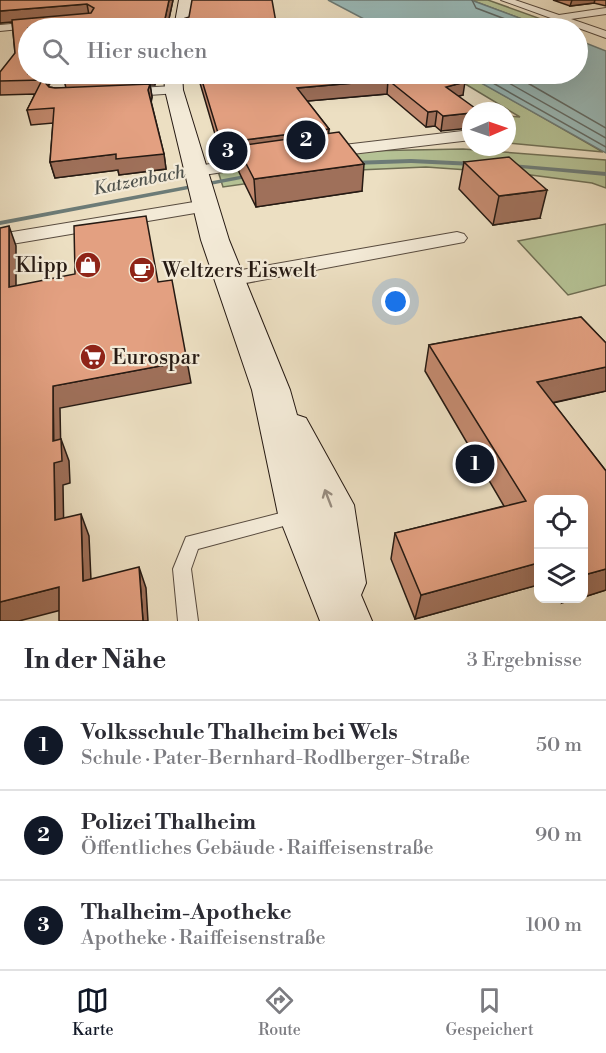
<!DOCTYPE html>
<html lang="de">
<head>
<meta charset="utf-8">
<style>
	:root { --surface:#fff; --page:#f7f7f7; --text:#2b2b33; --muted:#7c7c81; --line:#e1e1e2; --accent:#111827 }
	body { margin:0; font-family:"Libre Bodoni",serif; background:var(--page); color:var(--text) }
	.controls { position:absolute; right:18px; bottom:18px; display:grid; overflow:hidden; border-radius:12px; box-shadow:0 6px 24px #0002 }
	.controls button { width:54px; height:54px; display:grid; place-items:center; padding:0; border:0; border-bottom:2px solid var(--line); background:var(--surface); color:var(--text); font:30px sans-serif }
	.compass { position:absolute; left:462px; top:102px; width:54px; height:54px; border-radius:50%; background:var(--surface); box-shadow:0 6px 24px #0002; rotate:88deg }
	.you { position:absolute; left:396px; top:302px; width:21px; height:21px; margin:-15px; border:4px solid #fff; border-radius:50%; background:#1a73e8; box-shadow:0 0 0 9px #1a73e833 }
	.badge { display:grid; place-items:center; width:39px; height:39px; border-radius:50%; background:var(--accent); color:#fff; font-size:20px; font-weight:700 }
	.pin { position:absolute; translate:-50% -50%; border:3px solid #fff; box-shadow:0 2px 6px #0006 }
	.list { margin:0; padding:0; list-style:none }
	h2 { display:flex; justify-content:space-between; align-items:center; height:78px; margin:0; padding:0 24px; font-size:26px }
	h2 small { font-size:20px; font-weight:400; color:var(--muted) }
	.list li { display:grid; grid-template-columns:39px 1fr auto; gap:18px; align-items:center; box-sizing:border-box; height:90px; padding:0 24px; border-top:2px solid var(--line) }
	.list b { display:block; font-size:22px; white-space:nowrap }
	.list p { margin:0; font-size:20px; white-space:nowrap; color:var(--muted) }
	.list em { font-size:20px; font-style:normal; color:var(--muted) }
	.icon { flex:none; width:33px; height:33px; fill:none; stroke:currentColor; stroke-width:2; stroke-linecap:round; stroke-linejoin:round }
	.map { position:relative; flex:none; width:606px; height:621px; overflow:hidden }
	.search { position:absolute; background:var(--surface); box-shadow:0 6px 24px #0002; left:18px; right:18px; top:18px; height:66px; display:flex; align-items:center; gap:15px; box-sizing:border-box; padding:0 21px; border-radius:33px; color:var(--muted); font-size:22px }
	.sheet { height:348px; background:var(--surface) }
	nav { display:flex; justify-content:space-around; align-items:center; box-sizing:border-box; height:84px; border-top:2px solid var(--line); background:var(--surface); font-size:16px; color:var(--muted) }
	nav a { display:grid; justify-items:center; gap:3px }
	nav .on { color:var(--accent) }
	.map>svg:first-child { display:block }
	.green { fill:#b5c295; stroke:#6e6e54; stroke-width:1.5 }
	.water { fill:#9abbba; stroke:#6c7b77; stroke-width:1.5 }
	.lines { fill:none; stroke-linecap:round; stroke-linejoin:round }
	.shore { stroke:#606a66; stroke-width:1.5 }
	.stream { fill:#6c7b77; fill-rule:evenodd }
	.service-casing { stroke:#584b3f; stroke-width:2 }
	.minor-casing { stroke:#584b3f; stroke-width:2 }
	.secondary-casing { stroke:#261a13; stroke-width:2 }
	.service { fill:#f3ead7; fill-rule:evenodd }
	.minor { fill:#f3ead7; fill-rule:evenodd }
	.secondary { fill:#f3ead7; fill-rule:evenodd }
	.wall { fill:#c38a6f; stroke:#261a13; stroke-width:1.5 }
	.shaded-wall { fill:#9f705a; stroke:#261a13; stroke-width:1.5 }
	.building { fill:#e3a081; stroke:#261a13; stroke-width:1.5 }
	.oneway { stroke:#978c7f }
	.labels { text-anchor:middle; stroke-width:4.5; stroke-linejoin:round; paint-order:stroke }
	.far-water-label { font-size:18px; font-style:italic; fill:#4f524d; stroke:#f3ead7 }
	.poi-label { font-size:21px; fill:#261a13; stroke:#f3ead7; text-anchor:start }
</style>
</head>
<body>
<div class="map">
<svg width="606" height="621" viewBox="0 0 606 621">
	<rect width="100%" height="100%" fill="#ecdfc2"/>
	<filter id="stains"><feTurbulence type="fractalNoise" baseFrequency=".00333" numOctaves="4"/><feColorMatrix values="0 0 0 0 .2 0 0 0 0 .09 0 0 0 0 .02 0 0 0 .5 -.17"/></filter>
	<radialGradient id="worn" r=".72"><stop offset=".6" stop-color="#630" stop-opacity="0"/><stop offset="1" stop-color="#630" stop-opacity=".3"/></radialGradient>
	<path class="green" d="M471,0H488L566,28H546Z
		M457,79L477,80L603,152L507,143V116L520,117Z
		M463,149L606,160V188L592,183L523,174L426,167L336,171L223,187L218,171L361,151Z
		M606,224V285L568,295L518,241Z"/>
	<path class="water" d="M328,0H471L546,28H381Z
		M578,40L606,51V153L465,74H578Z"/>
	<g class="lines">
		<path class="shore" d="M472,0L476,8L529,28
			M477,74L606,147
			M493,74L606,138
			M512,74L606,128"/>
		<path class="stream" d="M411,159L474,162L477,164L474,166L411,163L352,165L349,163L352,161Z
			M511,164L606,172V176L509,167V165Z
			M250,174L252,175V177L0,225V221Z"/>
		<g class="service-casing">
			<path id="service" d="M216,75L218,76V78L173,82L170,80L173,78Z
				M197,168L201,171L200,173L111,191L106,188L111,185Z
				M296,509L302,511L304,516L302,521L198,549L191,569L198,621H178L173,569L186,537Z"/>
		</g>
		<g class="minor-casing">
			<path id="minor" d="M501,0H515L559,15L606,8V14L571,19L606,31V38Z
				M45,21L50,24L49,26L0,31V25Z
				M56,74H70L63,92H85L87,95L85,98L54,99L47,91Z
				M174,86L179,87L181,90L179,93L118,97L111,93L118,89Z
				M471,130V140L318,158L310,153L318,148Z
				M269,155L275,156L278,160L275,164L197,176L191,175L188,171L191,167L197,166Z
				M206,200L213,202L216,206L213,210L0,246V234Z
				M457,232L464,234L467,238L464,242L230,286L222,284L219,279L222,274L230,272Z"/>
		</g>
		<g class="secondary-casing">
			<path id="secondary" d="M179,0H193L188,28H174Z
				M164,74H182L183,90L229,240L290,390L297,415L306,418L354,505L366,583L361,595L372,621H320L278,514L252,390L201,240L165,90Z"/>
		</g>
		<use href="#service" class="service"/>
		<use href="#minor" class="minor"/>
		<use href="#secondary" class="secondary"/>
	</g>
	<path class="wall" d="M0,0H173L167,28H28V74H55L48,86L49,87L55,88H66L63,76L64,74H157L155,85H150L152,97L151,101L164,154L166,169L119,175L118,170L55,178L50,162L53,123L31,125L27,110L35,94L0,95V81L15,53L12,22L0,23Z
		M553,0H606V6L594,3L570,6Z
		M197,74H450L463,95L459,96L441,131L435,126L426,127L387,94L307,101L329,129L328,133L362,191L256,207L239,172L238,156L222,158L200,83L199,74Z
		M464,162L540,218L493,225L459,189Z
		M581,317L606,343V391L553,403L606,471V590L584,597V500H538V585L415,619L391,559L395,533L504,506L425,371L429,345Z"/>
	<path class="shaded-wall" d="M169,0H173L167,28H163Z
		M572,0H595L594,3L570,6Z
		M87,4L89,15L0,23V11Z
		M44,74H55L45,91L41,78Z
		M153,74H157L155,85Z
		M388,80L387,94L297,102V88Z
		M465,82L463,95L444,100L446,87Z
		M150,84L152,97L151,104L148,90Z
		M437,111L435,126L426,127L428,112Z
		M471,113V128L441,131L443,116Z
		M329,129L328,144L237,146L238,156L222,158L221,143Z
		M116,154H164L166,169L119,175L118,170L55,178L50,162Z
		M364,164L362,191L256,207L254,179Z
		M547,190L540,218L493,225L499,196Z
		M9,226L16,246V308L9,287Z
		M187,361L191,383L60,408L61,461V439L69,461L70,483L63,485L64,542L55,520L53,386Z
		M606,367V391L528,408L537,382Z
		M81,514L89,536L92,602L83,581Z
		M538,563V585L415,619L421,595Z
		M139,567L146,588L148,621H143Z
		M606,569V590L584,597V575Z
		M59,587L69,608L19,621H0V602Z
		M565,598H578L562,603Z"/>
	<path class="building" d="M0,0H169L163,28H28V74H44L41,78L49,87L55,88L150,84L148,90L164,154L116,159V154L50,162L54,108L27,110L42,80L0,81V72L15,53L12,20L91,13L94,8L87,4L0,11Z
		M192,0H272L277,28H186L183,19L189,17Z
		M64,74H114L63,76Z
		M200,74H450L465,82L446,87L479,111H471V113L443,116L437,111L428,112L388,80L297,88L329,129L221,143Z
		M339,132L364,164L254,179L237,146Z
		M509,157L547,190L499,196L464,162Z
		M146,216L158,282L172,280L187,361L53,386V441L61,439L62,461L54,463L55,520L81,514L83,581L139,567L143,621H59V587L0,602V228L9,226V287L75,274L74,226Z
		M581,317L606,343V367L537,382L606,471V569L584,575V500H538V563L421,595L395,533L526,501L429,345Z"/>
	<defs><path id="oneway-shaft" d="M-6 0H5M1.5-3L5.5 0L1.5 3" fill="none" stroke-width="1.6" stroke-linecap="round" stroke-linejoin="round" transform="scale(1.5)"/></defs>
	<use class="oneway" href="#oneway-shaft" transform="translate(328 498) rotate(-111)"/>
	<defs>
		<g id="shop-disc" transform="scale(1.35)"><circle r="9.5" fill="#8f2418" stroke="#f3ead7"/><path d="M-5-2.5h2.3a2.7 3.5 0 0 1 5.4 0H5L5.5 6h-11ZM-1.5-2.5h3a1.5 2.3 0 0 0-3 0Z" fill="#fff"/></g>
		<g id="cafe-disc" transform="scale(1.35)"><circle r="9.5" fill="#8f2418" stroke="#f3ead7"/><path d="M-5.5-4.5H6V0H3Q3 3.5 0 3.5H-2.5Q-5.5 3.5-5.5 0ZM3-3.2v2h1.7v-2ZM-6 4.5H4V6H-6Z" fill="#fff"/></g>
		<g id="supermarket-disc" transform="scale(1.35)"><circle r="9.5" fill="#8f2418" stroke="#f3ead7"/><path d="M-6-5.5h2.5l.6 2H6L4.5 2H-2.5L-4.4-4H-6ZM-1.5 3.2a1.3 1.3 0 1 0 .1 0ZM3 3.2a1.3 1.3 0 1 0 .1 0Z" fill="#fff"/></g>
	</defs>
	<g fill-rule="evenodd">
		<use href="#shop-disc" x="88" y="265"/>
		<use href="#cafe-disc" x="142" y="270"/>
		<use href="#supermarket-disc" x="93" y="357"/>
	</g>
	<g class="labels">
		<g class="far-water-label">
			<text transform="translate(139 180) rotate(-11)" y="6">Katzenbach</text>
		</g>
		<g class="poi-label">
			<text x="68" y="272" text-anchor="end">Klipp</text>
			<text x="162" y="277">Weltzers Eiswelt</text>
			<text x="112" y="364">Eurospar</text>
		</g>
	</g>
	<rect width="100%" height="100%" filter="url(#stains)"/>
	<rect width="100%" height="100%" fill="url(#worn)"/>
</svg>
<div class="controls">
<button><svg class="icon" aria-label="locate" viewBox="0 0 24 24"><circle cx="12" cy="12" r="6"/><path d="M12 2v4M12 18v4M2 12h4M18 12h4"/></svg></button>
<button><svg class="icon" aria-label="layers" viewBox="0 0 24 24"><path d="M12 4l9 5-9 5-9-5zM3 14l9 5 9-5"/></svg></button>
</div>
<svg class="compass" viewBox="-18 -18 36 36"><path d="M0-13l5 13h-10z" fill="#e53935"/><path d="M0 13l5-13h-10z" fill="#7c7c81"/></svg>
<div class="you"></div>
<div class="pin badge" style="left:475px;top:464px">1</div>
<div class="pin badge" style="left:306px;top:140px">2</div>
<div class="pin badge" style="left:228px;top:151px">3</div>
<div class="search"><svg class="icon" aria-label="search" viewBox="0 0 24 24"><circle cx="10" cy="10" r="6"/><path d="M15 15l6 6"/></svg>Hier suchen</div>
</div>
<section class="sheet">
<h2>In der Nähe<small>3 Ergebnisse</small></h2>
<ul class="list">
<li><span class="badge">1</span><div><b>Volksschule Thalheim bei Wels</b><p>Schule · Pater-Bernhard-Rodlberger-Straße</p></div><em>50 m</em></li>
<li><span class="badge">2</span><div><b>Polizei Thalheim</b><p>Öffentliches Gebäude · Raiffeisenstraße</p></div><em>90 m</em></li>
<li><span class="badge">3</span><div><b>Thalheim-Apotheke</b><p>Apotheke · Raiffeisenstraße</p></div><em>100 m</em></li>
</ul>
</section>
<nav>
<a class="on"><svg class="icon" aria-label="map" viewBox="0 0 24 24"><path d="M3 6l6-2 6 2 6-2v14l-6 2-6-2-6 2zM9 4v14M15 6v14"/></svg>Karte</a>
<a><svg class="icon" aria-label="directions" viewBox="0 0 24 24"><path d="M12 3l9 9-9 9-9-9zM9 14v-3h6M13 9l2 2-2 2"/></svg>Route</a>
<a><svg class="icon" aria-label="saved" viewBox="0 0 24 24"><path d="M7 4h10v16l-5-4-5 4z"/></svg>Gespeichert</a>
</nav>
</body>
</html>
